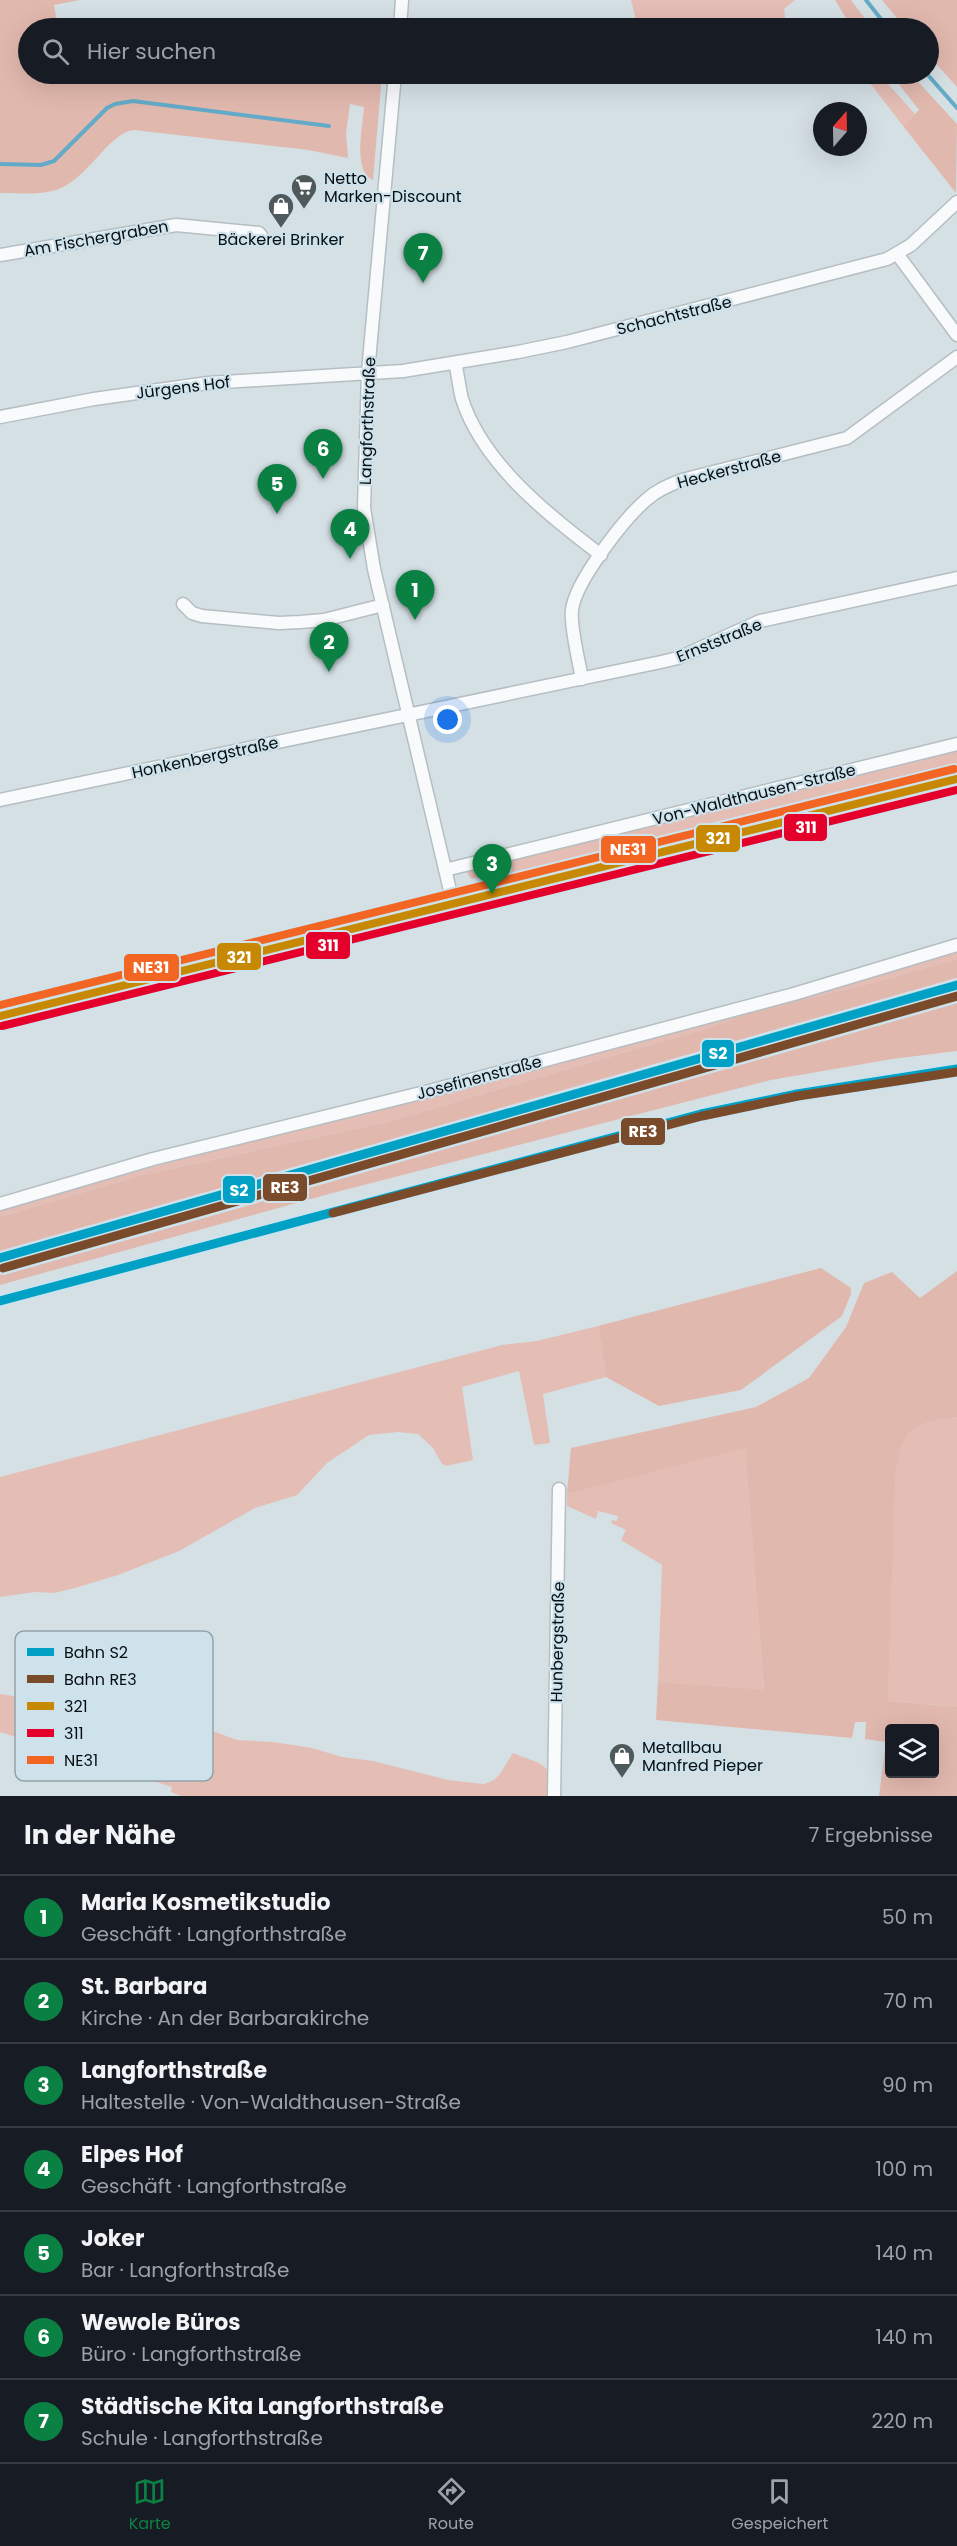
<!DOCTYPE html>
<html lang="de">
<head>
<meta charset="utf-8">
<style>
	:root { --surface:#171b24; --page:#20242c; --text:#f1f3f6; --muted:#9ea1a6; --line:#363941; --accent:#0b8043 }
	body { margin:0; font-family:Poppins,sans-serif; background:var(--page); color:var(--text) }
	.controls { position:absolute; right:18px; bottom:18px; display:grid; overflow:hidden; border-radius:6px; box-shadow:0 6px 24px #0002 }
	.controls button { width:54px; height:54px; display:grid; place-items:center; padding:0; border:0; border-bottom:2px solid var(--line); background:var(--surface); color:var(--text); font:30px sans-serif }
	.compass { position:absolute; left:813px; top:102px; width:54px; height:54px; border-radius:50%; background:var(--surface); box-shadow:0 6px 24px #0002; rotate:20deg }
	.you { position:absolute; left:448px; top:720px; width:21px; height:21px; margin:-15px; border:4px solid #fff; border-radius:50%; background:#1a73e8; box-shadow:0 0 0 9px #1a73e833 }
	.badge { display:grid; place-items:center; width:39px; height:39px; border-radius:50%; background:var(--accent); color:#fff; font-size:20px; font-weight:700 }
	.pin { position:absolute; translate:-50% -50px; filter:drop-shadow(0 2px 3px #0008) }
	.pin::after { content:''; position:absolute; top:32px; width:21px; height:18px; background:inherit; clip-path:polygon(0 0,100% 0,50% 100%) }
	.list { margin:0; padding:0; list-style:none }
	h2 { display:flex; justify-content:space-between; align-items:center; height:78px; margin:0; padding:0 24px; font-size:26px }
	h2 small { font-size:20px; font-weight:400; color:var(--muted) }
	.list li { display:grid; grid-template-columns:39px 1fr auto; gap:18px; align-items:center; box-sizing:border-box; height:84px; padding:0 24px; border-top:2px solid var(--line) }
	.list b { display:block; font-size:22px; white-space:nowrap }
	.list p { margin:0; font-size:20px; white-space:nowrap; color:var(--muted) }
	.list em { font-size:20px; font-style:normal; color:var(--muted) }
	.icon { flex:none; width:33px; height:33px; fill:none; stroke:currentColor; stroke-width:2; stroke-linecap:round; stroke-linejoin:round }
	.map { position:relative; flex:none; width:957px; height:1796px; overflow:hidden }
	.search { position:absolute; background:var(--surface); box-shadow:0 6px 24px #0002; left:18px; right:18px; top:18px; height:66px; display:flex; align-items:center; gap:15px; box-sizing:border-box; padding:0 21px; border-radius:33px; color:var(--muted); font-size:22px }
	.sheet { height:666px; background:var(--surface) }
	nav { display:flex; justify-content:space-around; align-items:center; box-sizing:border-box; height:84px; border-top:2px solid var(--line); background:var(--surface); font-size:16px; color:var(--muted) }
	nav a { display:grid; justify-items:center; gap:3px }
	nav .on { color:var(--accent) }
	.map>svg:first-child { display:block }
	.green { fill:#e4bdb5 }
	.forest { fill:#e1b8ae; fill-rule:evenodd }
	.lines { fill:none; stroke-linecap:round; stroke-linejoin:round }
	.stream { stroke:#62aac7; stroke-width:4 }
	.minor-casing { stroke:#b5bec2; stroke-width:15 }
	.tertiary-casing { stroke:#b5bec2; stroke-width:18 }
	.minor { stroke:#f9fafb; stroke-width:12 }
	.tertiary { stroke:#f9fafb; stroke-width:15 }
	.bus-1-casing { stroke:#cee2ec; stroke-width:12 }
	.bus-2-casing { stroke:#cee2ec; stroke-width:12 }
	.bus-3-casing { stroke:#cee2ec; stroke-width:12 }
	.bus-1 { stroke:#c78803; stroke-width:8 }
	.bus-2 { stroke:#e4002b; stroke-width:8 }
	.bus-3 { stroke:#f26522; stroke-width:8 }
	.rail-1-casing { stroke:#cee2ec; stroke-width:14 }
	.rail-2-casing { stroke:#cee2ec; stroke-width:14 }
	.rail-1 { stroke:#00a1c5; stroke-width:9 }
	.rail-2 { stroke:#7a4b2a; stroke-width:9 }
	.labels { text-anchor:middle; stroke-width:4.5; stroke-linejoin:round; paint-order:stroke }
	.poi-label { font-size:16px; fill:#070e11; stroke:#cee2ec; text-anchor:start }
	.street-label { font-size:16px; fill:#070e11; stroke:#cee2ec }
	.key { fill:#cee2ec; stroke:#92a2aa; stroke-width:1.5 }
	.key-label { font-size:16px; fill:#070e11 }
	.line-badge { stroke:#cee2ec; stroke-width:2 }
	.badge-label { font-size:16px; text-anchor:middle; font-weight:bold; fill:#fff }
</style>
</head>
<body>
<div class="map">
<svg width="957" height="1796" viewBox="0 0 957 1796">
	<rect width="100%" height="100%" fill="#d5e0e5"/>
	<path class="green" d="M631,0H795L784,9L785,17L782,25L790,28H638Z
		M863,74H879L915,114L903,126Z
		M957,749V772L947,775L514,881L510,861L501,864L503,872L471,879L466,871Z
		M957,951V959L868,984L744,1015L705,1029L387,1122L138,1176L0,1217V1210L199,1154L435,1096L438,1092L443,1091L448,1094L517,1075L519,1070L530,1071L811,994Z
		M957,979V981L0,1254L147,1210Z
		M598,1326L606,1377L543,1394L550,1443L534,1445L519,1371L462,1387L473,1460L446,1466L442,1464L433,1448L418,1434L398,1432L369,1435L327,1463L297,1495L255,1508L179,1551L118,1575L75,1588L54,1593L35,1592L0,1597V1477L502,1345L537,1341Z
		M957,1417V1707L888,1701L894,1478C903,1428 907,1425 957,1417Z
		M745,1447L764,1691L658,1682L662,1565L621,1540L626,1530L611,1523L612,1520L617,1521L618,1516L598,1511L596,1519L567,1506V1494Z
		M0,1694L191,1723L237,1740L273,1742L312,1748L342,1757L373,1761L448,1780L474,1783L484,1784L494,1780L500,1774L513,1753C543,1766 551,1760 551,1796H181L171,1792L172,1787L0,1732Z"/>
	<path class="forest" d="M0,0H80L54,5L58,28H28V74H67L69,82L78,74H382L373,180C352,171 363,126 364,107L350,104L346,133L348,158L308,150L134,130C108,132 86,184 52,191C36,195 17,193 0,193Z
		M835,0H851L872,28H852Z
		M882,0H957V87L929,56L928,28H905Z
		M891,74H911L957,124L956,193L903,126L919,110Z
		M957,959V979L0,1253V1217L138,1176L387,1122L705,1029L743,1015L868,984Z
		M957,992V1051L892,1059L771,1080L329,1194L0,1285V1270L573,1100Z
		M821,1268L851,1288V1294L842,1316L741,1390L659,1406L606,1377L598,1326Z
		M957,1271V1417C907,1425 903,1428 895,1478L888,1701L957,1707V1796H879L886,1742L865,1739L866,1722H855L852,1738L656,1720L658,1682L764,1690L745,1448L567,1494L571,1448L756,1407L809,1378L846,1327L864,1283L892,1272L920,1298ZM890,1728H934V1774H890Z"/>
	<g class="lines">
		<path class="stream" d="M866,0L888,28
			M927,74L957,108
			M0,164L41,165L54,161L107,108L115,104L133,101L329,126"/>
		<g class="minor-casing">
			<path id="minor" d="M400,28L402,0
				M395,74L368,372L364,508L374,569L453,903
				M0,255L176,225L259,233L262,237
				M898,255L957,335
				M455,363C458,374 459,387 462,399C483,464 549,516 601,555
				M0,417L94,399L208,383L403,371L518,352L567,342L887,259L911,245L957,202
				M183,604L192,613L202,616L279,623L300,622L324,620L383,605
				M582,679C579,661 570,627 572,610C575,582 624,519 646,500C657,490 669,485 682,480L847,438L957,357
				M0,800L661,662L678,658L760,621L957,578
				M445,870L957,744
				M0,1204L153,1159L429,1091L794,994L957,945
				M554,1796L559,1489"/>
		</g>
		<g class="tertiary-casing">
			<path id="tertiary" d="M0,1016L366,927L453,903L616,865L957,779"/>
		</g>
		<use href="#minor" class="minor"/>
		<use href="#tertiary" class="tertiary"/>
		<g class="bus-1-casing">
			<path id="bus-1" d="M0,1016L957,779"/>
		</g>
		<g class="bus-2-casing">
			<path id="bus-2" d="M2,1026L957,790"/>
		</g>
		<g class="bus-3-casing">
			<path id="bus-3" d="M0,1005L954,769"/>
		</g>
		<use href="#bus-1" class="bus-1"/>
		<use href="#bus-2" class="bus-2"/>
		<use href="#bus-3" class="bus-3"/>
		<g class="rail-1-casing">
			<path id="rail-1" d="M0,1258L957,985
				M0,1301L701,1114L797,1094L957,1069"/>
		</g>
		<g class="rail-2-casing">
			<path id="rail-2" d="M333,1213L702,1116L798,1096L957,1072
				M3,1268L957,996"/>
		</g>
		<use href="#rail-1" class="rail-1"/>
		<use href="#rail-2" class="rail-2"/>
	</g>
	<defs>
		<g id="supermarket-pin" transform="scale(1.35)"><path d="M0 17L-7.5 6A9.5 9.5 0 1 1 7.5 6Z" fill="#4f585b" stroke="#cee2ec"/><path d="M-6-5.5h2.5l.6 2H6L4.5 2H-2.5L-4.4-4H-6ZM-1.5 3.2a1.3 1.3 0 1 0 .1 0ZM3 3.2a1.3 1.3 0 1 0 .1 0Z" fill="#fff"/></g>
		<g id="shop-pin" transform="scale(1.35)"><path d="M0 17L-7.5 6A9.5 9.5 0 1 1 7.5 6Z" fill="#4f585b" stroke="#cee2ec"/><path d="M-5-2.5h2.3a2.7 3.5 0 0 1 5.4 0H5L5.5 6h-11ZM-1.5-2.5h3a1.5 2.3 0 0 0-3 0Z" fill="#fff"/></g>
	</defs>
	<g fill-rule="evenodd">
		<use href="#supermarket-pin" x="304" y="187"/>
		<use href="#shop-pin" x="281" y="206"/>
		<use href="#shop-pin" x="622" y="1756"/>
	</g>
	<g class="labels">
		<g class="poi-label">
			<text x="324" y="184">Netto<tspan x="324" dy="18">Marken-Discount</tspan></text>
			<text x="281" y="245" text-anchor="middle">Bäckerei Brinker</text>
			<text x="642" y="1753">Metallbau<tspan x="642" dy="18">Manfred Pieper</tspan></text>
		</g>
		<g class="street-label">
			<text transform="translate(96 238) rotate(-10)" y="6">Am Fischergraben</text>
			<text transform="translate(674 315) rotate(-14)" y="6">Schachtstraße</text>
			<text transform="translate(183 387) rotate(-7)" y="6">Jürgens Hof</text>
			<text transform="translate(367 421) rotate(-88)" y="6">Langforthstraße</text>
			<text transform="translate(729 469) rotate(-15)" y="6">Heckerstraße</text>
			<text transform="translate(719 640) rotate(-22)" y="6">Ernststraße</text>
			<text transform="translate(205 757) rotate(-12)" y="6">Honkenbergstraße</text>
			<text transform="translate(754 794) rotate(-14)" y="6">Von-Waldthausen-Straße</text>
			<text transform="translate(479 1077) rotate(-15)" y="6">Josefinenstraße</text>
			<text transform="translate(557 1642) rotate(-89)" y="6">Hunbergstraße</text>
		</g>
	</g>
	<rect x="15" y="1631" width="198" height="150" rx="9" class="key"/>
	<rect x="27" y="1648" width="27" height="8" fill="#00a1c5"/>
	<rect x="27" y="1675" width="27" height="8" fill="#7a4b2a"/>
	<rect x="27" y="1702" width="27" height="8" fill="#c78803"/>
	<rect x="27" y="1729" width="27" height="8" fill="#e4002b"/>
	<rect x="27" y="1756" width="27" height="8" fill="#f26522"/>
	<g class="key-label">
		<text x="64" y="1658">Bahn S2</text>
		<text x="64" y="1685">Bahn RE3</text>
		<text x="64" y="1712">321</text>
		<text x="64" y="1739">311</text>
		<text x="64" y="1766">NE31</text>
	</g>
	<g class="line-badge">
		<rect x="783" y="813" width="45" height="29" rx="6" fill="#e4002b"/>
		<rect x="695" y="824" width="46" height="29" rx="6" fill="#c78803"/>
		<rect x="600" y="835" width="57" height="29" rx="6" fill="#f26522"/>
		<rect x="305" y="931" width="46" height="29" rx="6" fill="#e4002b"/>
		<rect x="216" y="942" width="46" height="29" rx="6" fill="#c78803"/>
		<rect x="123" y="953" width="57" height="29" rx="6" fill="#f26522"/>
		<rect x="701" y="1039" width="34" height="29" rx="6" fill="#00a1c5"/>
		<rect x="620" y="1117" width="46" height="29" rx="6" fill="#7a4b2a"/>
		<rect x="262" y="1173" width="46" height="29" rx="6" fill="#7a4b2a"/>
		<rect x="222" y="1175" width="34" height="29" rx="6" fill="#00a1c5"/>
	</g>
	<g class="badge-label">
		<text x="806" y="833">311</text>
		<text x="718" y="844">321</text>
		<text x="628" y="855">NE31</text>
		<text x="328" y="951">311</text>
		<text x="239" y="963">321</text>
		<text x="151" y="973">NE31</text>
		<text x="718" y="1059">S2</text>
		<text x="643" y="1137">RE3</text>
		<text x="285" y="1193">RE3</text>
		<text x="239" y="1196">S2</text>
	</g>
</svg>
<div class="controls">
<button><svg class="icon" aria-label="layers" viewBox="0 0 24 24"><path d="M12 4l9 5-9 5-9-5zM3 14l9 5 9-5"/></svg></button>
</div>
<svg class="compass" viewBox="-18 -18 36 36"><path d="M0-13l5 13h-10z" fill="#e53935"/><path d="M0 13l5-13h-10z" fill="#9ea1a6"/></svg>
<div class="you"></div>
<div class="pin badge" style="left:415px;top:620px">1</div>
<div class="pin badge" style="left:329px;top:672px">2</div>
<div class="pin badge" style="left:492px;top:894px">3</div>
<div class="pin badge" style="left:350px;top:559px">4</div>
<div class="pin badge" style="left:277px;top:514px">5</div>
<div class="pin badge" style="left:323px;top:479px">6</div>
<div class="pin badge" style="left:423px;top:283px">7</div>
<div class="search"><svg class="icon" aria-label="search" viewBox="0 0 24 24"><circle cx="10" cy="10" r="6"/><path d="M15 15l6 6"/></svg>Hier suchen</div>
</div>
<section class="sheet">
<h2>In der Nähe<small>7 Ergebnisse</small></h2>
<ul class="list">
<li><span class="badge">1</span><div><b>Maria Kosmetikstudio</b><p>Geschäft · Langforthstraße</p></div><em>50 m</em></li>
<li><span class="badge">2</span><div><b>St. Barbara</b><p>Kirche · An der Barbarakirche</p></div><em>70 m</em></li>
<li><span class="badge">3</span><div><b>Langforthstraße</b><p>Haltestelle · Von-Waldthausen-Straße</p></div><em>90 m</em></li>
<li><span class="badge">4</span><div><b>Elpes Hof</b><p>Geschäft · Langforthstraße</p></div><em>100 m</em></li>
<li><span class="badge">5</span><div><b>Joker</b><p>Bar · Langforthstraße</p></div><em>140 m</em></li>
<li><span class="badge">6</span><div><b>Wewole Büros</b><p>Büro · Langforthstraße</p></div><em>140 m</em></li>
<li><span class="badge">7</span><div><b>Städtische Kita Langforthstraße</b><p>Schule · Langforthstraße</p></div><em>220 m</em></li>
</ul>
</section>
<nav>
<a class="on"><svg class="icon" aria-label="map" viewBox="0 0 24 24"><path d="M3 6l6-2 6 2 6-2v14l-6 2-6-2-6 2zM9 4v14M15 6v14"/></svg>Karte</a>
<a><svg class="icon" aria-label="directions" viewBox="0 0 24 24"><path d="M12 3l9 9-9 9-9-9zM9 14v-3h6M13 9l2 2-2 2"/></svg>Route</a>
<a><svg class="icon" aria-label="saved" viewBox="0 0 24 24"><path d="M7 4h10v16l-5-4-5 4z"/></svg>Gespeichert</a>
</nav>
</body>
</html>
